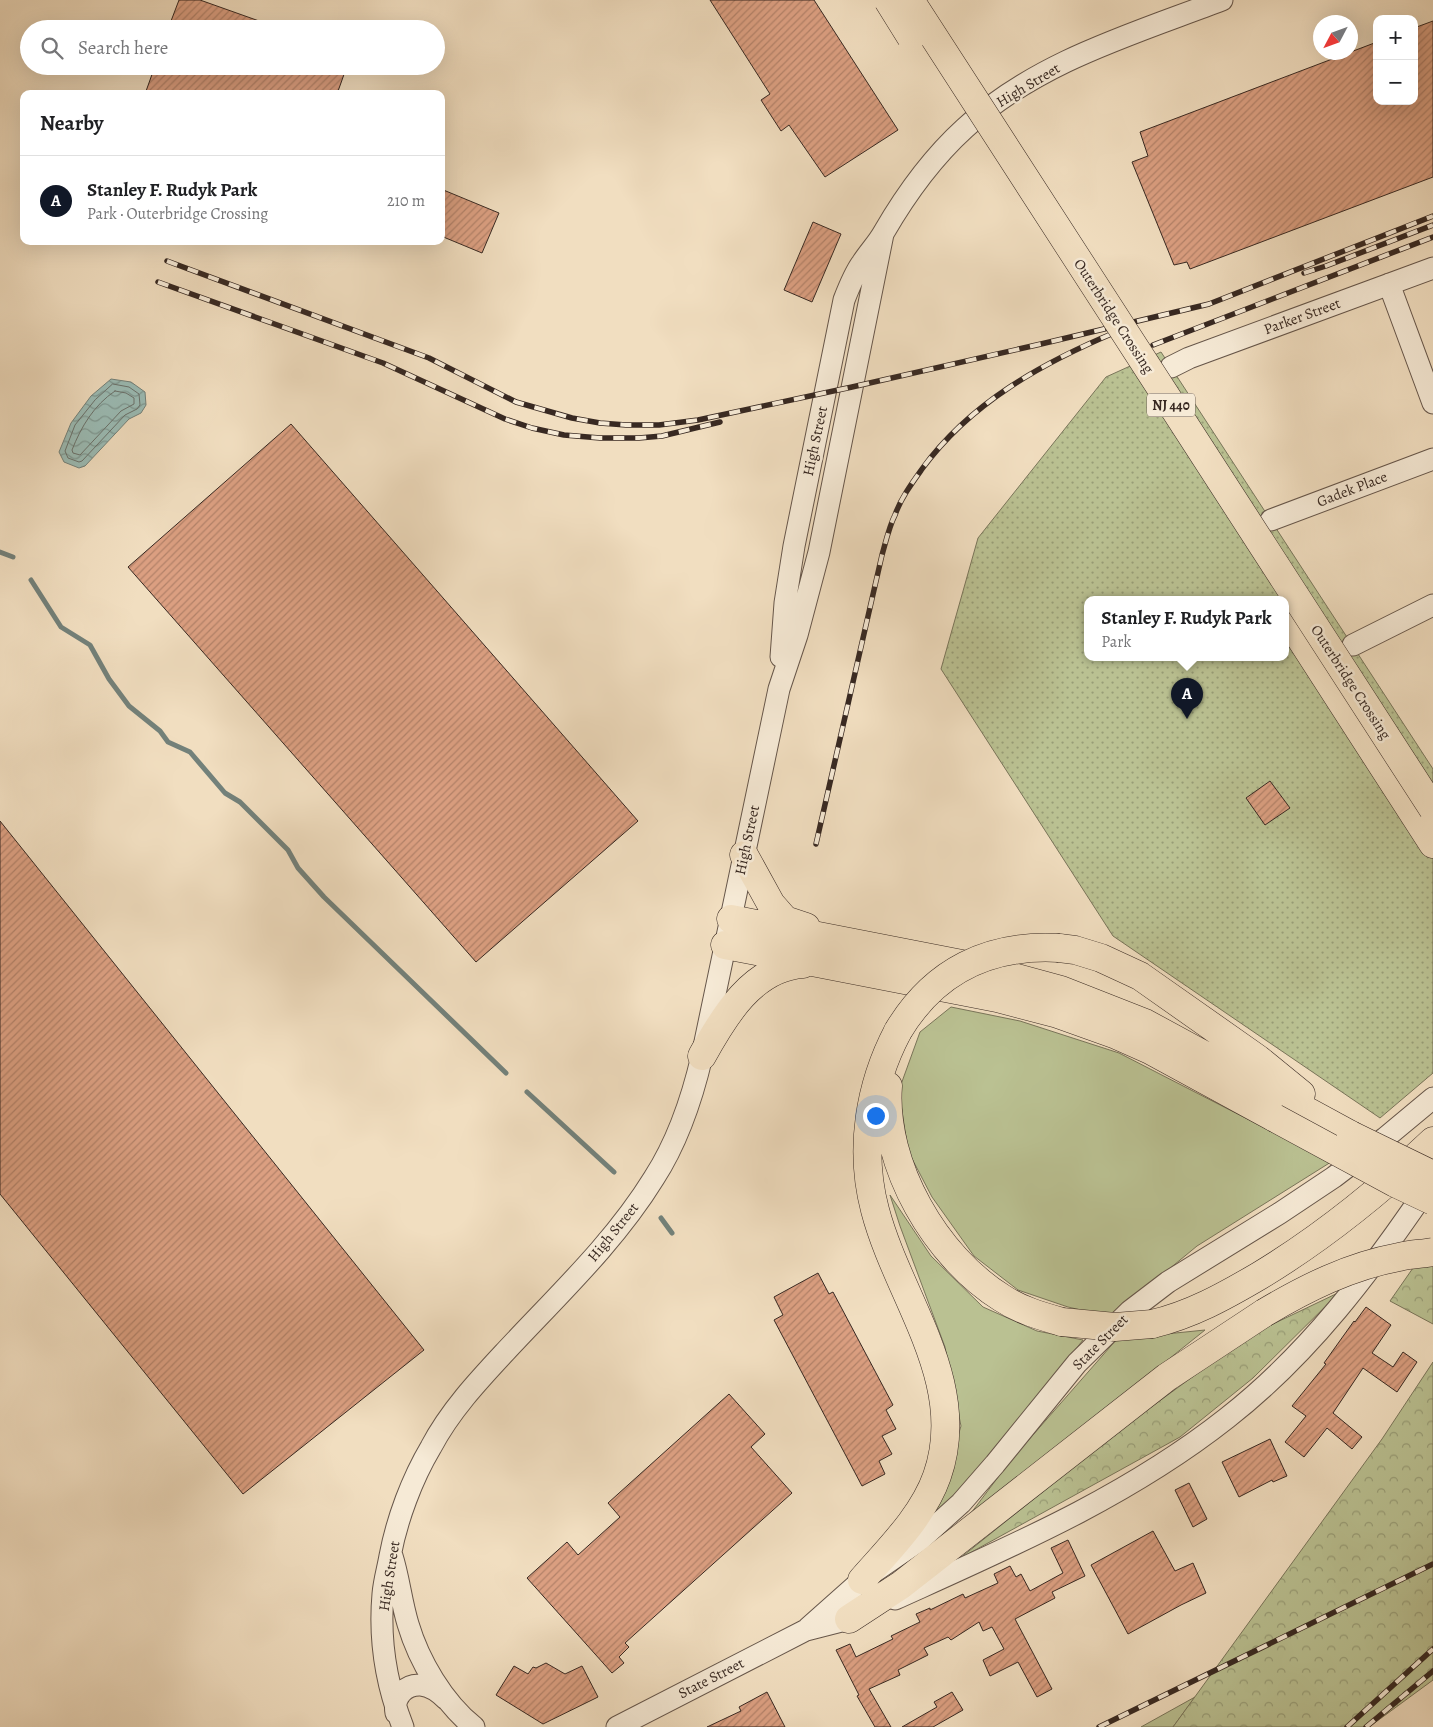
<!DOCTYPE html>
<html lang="en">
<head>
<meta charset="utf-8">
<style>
	:root { --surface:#fff; --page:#f2f2f2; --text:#202124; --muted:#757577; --line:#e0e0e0; --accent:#111827 }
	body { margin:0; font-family:Alegreya,serif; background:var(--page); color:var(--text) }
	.controls { position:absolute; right:15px; top:15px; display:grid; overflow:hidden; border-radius:10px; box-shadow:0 5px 20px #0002 }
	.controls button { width:45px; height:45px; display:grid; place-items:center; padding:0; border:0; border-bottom:1px solid var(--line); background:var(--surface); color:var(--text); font:25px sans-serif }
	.compass { position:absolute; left:1313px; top:15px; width:45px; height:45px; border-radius:50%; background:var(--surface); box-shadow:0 5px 20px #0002; rotate:229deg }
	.you { position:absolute; left:875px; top:1115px; width:18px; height:18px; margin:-12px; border:4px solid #fff; border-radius:50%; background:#1a73e8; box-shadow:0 0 0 8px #1a73e833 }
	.badge { display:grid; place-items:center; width:32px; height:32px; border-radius:50%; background:var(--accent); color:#fff; font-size:16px; font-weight:700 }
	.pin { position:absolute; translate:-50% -41px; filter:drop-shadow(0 1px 2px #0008) }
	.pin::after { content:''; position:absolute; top:26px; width:18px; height:15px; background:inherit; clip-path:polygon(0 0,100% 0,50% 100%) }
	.popup { position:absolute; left:1084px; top:596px; width:205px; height:65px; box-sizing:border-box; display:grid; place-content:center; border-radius:10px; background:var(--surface); filter:drop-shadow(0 1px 4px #0005); font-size:16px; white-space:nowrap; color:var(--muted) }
	.popup b { font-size:19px; color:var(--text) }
	.popup::after { content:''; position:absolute; left:50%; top:100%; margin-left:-10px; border:10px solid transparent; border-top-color:var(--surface) }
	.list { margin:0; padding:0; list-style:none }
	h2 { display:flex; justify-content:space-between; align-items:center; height:65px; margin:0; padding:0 20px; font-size:21px }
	h2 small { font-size:16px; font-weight:400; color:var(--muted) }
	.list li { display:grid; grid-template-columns:32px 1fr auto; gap:15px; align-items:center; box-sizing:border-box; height:90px; padding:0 20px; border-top:1px solid var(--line) }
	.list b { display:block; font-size:19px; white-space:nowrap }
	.list p { margin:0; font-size:16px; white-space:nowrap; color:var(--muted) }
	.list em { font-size:16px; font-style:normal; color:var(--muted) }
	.icon { flex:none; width:28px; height:28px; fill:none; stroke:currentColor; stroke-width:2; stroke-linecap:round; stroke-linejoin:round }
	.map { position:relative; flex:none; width:1433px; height:1727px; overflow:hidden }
	.search { position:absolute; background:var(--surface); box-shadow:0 5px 20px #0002; left:20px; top:20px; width:425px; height:55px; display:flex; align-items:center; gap:12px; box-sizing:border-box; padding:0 18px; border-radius:28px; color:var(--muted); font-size:19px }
	.panel { position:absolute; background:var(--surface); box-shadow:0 5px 20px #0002; left:20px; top:90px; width:425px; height:155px; border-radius:10px }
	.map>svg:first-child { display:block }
	.green { fill:#bac192; stroke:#79755a }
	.forest { fill:url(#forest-crowns); stroke:#79755a }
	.park { fill:url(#park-dots); stroke:#79755a; fill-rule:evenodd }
	.water { fill:url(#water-waves); stroke:#73817a }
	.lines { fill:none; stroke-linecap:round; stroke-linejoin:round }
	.shore { stroke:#6a726c; stroke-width:1 }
	.stream { stroke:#73817a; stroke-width:5 }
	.building { fill:url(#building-hatch); stroke:#382922 }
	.minor-casing { stroke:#66564a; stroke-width:23 }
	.highway-casing { stroke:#382922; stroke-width:29 }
	.minor { stroke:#f6ead6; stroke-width:21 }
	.highway { stroke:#f1dec0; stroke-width:28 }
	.rail-casing { stroke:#382922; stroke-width:5.5 }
	.rail { stroke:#f6ead6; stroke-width:4; stroke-dasharray:11; stroke-linecap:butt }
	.highway-bridge-casing { stroke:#382922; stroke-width:29; stroke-linecap:butt }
	.highway-bridge { stroke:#f1dec0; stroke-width:28 }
	.labels { text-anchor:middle; stroke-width:5; stroke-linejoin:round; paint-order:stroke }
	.shield { fill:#f6ead6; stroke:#716358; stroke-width:1 }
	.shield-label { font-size:14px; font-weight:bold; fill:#382922 }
	.street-label { font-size:15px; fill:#382922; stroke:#f6ead6 }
</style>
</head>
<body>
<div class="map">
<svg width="1433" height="1727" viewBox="0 0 1433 1727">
	<defs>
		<pattern id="forest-crowns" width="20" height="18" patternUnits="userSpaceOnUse" patternTransform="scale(1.25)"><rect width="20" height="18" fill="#bac192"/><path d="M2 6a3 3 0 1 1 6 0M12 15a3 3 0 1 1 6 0" fill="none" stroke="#989d77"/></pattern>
		<pattern id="park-dots" width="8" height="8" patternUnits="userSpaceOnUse" patternTransform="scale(1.25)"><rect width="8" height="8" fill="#bac192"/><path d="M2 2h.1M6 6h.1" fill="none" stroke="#989d77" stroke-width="1.8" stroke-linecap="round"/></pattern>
		<pattern id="water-waves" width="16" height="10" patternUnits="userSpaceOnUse" patternTransform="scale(1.25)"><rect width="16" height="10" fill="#9bbcb5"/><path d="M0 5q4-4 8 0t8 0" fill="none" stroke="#7f9993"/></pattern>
		<pattern id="building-hatch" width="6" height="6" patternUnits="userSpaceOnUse" patternTransform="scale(1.25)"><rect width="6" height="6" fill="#db9f81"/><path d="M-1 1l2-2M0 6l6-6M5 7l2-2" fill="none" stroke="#b38269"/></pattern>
	</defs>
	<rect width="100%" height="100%" fill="#f1dec0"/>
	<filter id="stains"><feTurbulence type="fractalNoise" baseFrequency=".004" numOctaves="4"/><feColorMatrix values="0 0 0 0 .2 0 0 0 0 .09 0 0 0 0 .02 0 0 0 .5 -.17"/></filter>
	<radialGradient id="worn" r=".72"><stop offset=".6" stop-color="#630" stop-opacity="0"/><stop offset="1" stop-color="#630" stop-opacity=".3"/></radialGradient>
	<path class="green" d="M951,1007L1020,1021L1119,1053L1331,1162L1197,1246L1111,1317L1068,1307L1018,1290L974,1256L932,1197L908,1151L899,1090L920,1032Z
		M890,1195L931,1256L983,1307L1037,1331L1083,1340L965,1488L935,1513L961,1426L945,1347L900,1226Z
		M1205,1330L962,1525L1011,1460L1117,1339Z
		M1195,1697L1173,1727H1141Z"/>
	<path class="forest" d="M1433,1262V1324L1390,1301L1413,1268Z
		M1340,1292L1253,1378L1180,1437L959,1559L1121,1429L1250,1335Z
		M1433,1362V1680L1369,1727H1173L1382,1439Z"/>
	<path class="park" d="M1161,352L1433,769V1073L1380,1118L1113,936L941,669L978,538L1106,377ZM1088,600H1286V658H1088Z"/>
	<path class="water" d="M111,379L131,382L145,392L146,405L141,413L129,419L85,466L79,468L64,462L59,452L71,423L91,396Z"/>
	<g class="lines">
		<path class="shore" d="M113,384L129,387L139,394L140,405L137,409L125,415L82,461L79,462L68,458L65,451L75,425L95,400Z
			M115,391L126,393L134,398V404L121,411L80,455L73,453L72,450C81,427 94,405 115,391Z"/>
		<path class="stream" d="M0,552L13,557
			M31,580L61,627L90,645L109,679L129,706L160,731L168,742L190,752L225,793L240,802L288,850L298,868L324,897L506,1073
			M527,1092L614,1172
			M661,1218L672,1233"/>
	</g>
	<path class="building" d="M179,0H200L276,27V29H168Z
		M710,0H814L898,130L825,177L789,125L781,131L761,100L770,94Z
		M1433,21V177L1190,269L1187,262L1174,265L1132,162L1148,156L1140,132L1377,42V101H1414V28Z
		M155,66H347L337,94H145Z
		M441,189L499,213L482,253L441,236Z
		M813,222L841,234L812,302L784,290Z
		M291,424L638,821L476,962L128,567Z
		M1270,781L1290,808L1265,825L1246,798Z
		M0,821L424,1350L243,1494L0,1194Z
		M818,1273L829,1294L833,1292L893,1405L886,1410L896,1429L882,1436L892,1454L879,1461L885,1474L862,1486L774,1320L783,1315L774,1297Z
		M1366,1307L1391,1325L1372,1353L1393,1367L1403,1352L1417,1362L1397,1392L1363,1368L1333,1413L1362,1437L1352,1449L1327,1428L1304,1457L1285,1442L1306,1416L1292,1406L1326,1364L1324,1363L1354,1321L1355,1322Z
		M729,1394L765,1434L751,1447L792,1493L625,1643L629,1647L619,1657L624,1663L612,1673L527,1578L567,1542L578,1555L620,1517L608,1503Z
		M1270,1439L1287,1476L1273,1482L1272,1480L1239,1497L1222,1462Z
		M1189,1483L1207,1519L1193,1527L1175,1490Z
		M1153,1531L1175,1571L1193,1563L1206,1593L1181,1605L1128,1634L1091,1565Z
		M1068,1540L1085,1576L1052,1592L1055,1598L1015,1619L1052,1689L1037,1697L1018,1662L990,1676L983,1660L1004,1649L992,1627L983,1631L979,1622L951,1640L948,1637L924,1648L928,1655L898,1670L900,1675L869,1689L891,1727H875L857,1696L859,1695L836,1650L850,1644L856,1657L893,1639L891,1636L920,1622L916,1614L930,1608V1610L963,1594L965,1598L998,1583L994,1574L1010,1566L1016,1577L1021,1574L1030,1591L1063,1573L1051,1548Z
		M546,1663L565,1674L582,1666L598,1697L543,1724L496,1695L514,1666L528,1674L533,1667L536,1668Z
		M767,1692L785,1727H707L741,1711L739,1707Z
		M952,1692L963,1710L933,1727H902L937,1707L934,1702Z"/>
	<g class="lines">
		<g class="minor-casing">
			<path id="minor" d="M1389,284L1433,403
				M1171,367L1189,358L1433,268
				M1271,520L1433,459
				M1353,645L1433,605
				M781,657L785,603L794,546L844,300C849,287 854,274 862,263C869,252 878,243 884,232C906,194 932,158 965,128C1036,62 1133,34 1222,0
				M392,1556C399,1578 401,1601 408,1624C419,1661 443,1702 474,1727
				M895,1599C1010,1547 1127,1497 1227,1418C1309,1354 1372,1270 1430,1184
				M808,1628L862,1580L920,1540L961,1503L995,1464L1077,1363L1130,1311L1168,1282L1280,1213L1334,1177L1385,1138L1433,1098
				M396,1713C393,1697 405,1684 421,1685C431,1686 439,1692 446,1699
				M403,1727C386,1684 379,1639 383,1594C384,1581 388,1568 390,1556C397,1519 412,1479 431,1447C450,1411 478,1381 505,1352C556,1297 614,1243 654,1178C678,1141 692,1099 702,1056L779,689L797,635L819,552L883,234
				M617,1727L806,1630L849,1619L863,1613"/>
		</g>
		<g class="highway-casing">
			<path id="highway" d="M1286,616L1433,844
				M744,855L771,904L785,920L806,927
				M731,919L972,966L1061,990L1145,1023L1351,1135
				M725,945L997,998L1058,1014L1114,1034L1150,1050L1275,1118
				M1059,948L1075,950L1101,958L1140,976L1258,1059L1301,1094
				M702,1056C724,1016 753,967 803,964
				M888,1086C882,1165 936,1257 1002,1298C1020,1310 1041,1316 1062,1322
				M1152,1324C1191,1315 1225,1296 1259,1276C1322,1238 1380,1191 1433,1141
				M862,1580C889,1549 923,1516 937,1476C970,1382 898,1298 875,1210C859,1150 869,1086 898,1031
				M849,1619L901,1585L1167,1377L1264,1313"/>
		</g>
		<use href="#minor" class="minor"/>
		<use href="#highway" class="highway"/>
		<g class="rail-casing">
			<path id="rail" d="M167,261L429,358L516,402L572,418L600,423L626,425H659L698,420L852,387L1041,344L1209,304L1433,216
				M1304,273L1326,266L1433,225
				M158,282L383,363L505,419L532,428L564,435L600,438H639L662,436L720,422
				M1153,345L1433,237
				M816,844L882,555C886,541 889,527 895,515C901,498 912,483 922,469C970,403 1042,363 1116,332
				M1099,1727L1433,1564
				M1347,1727L1433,1649
				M1366,1727L1433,1671"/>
		</g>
		<use href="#rail" class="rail"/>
		<g class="highway-bridge-casing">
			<path id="highway-bridge" d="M888,0L911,37
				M910,0L1433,809
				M898,1031C934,971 989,944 1059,948
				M1275,1118L1395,1183L1433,1201
				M1351,1135L1433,1175
				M1264,1313C1306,1288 1350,1266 1399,1257C1410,1254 1422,1254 1433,1252
				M1062,1322L1115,1327L1152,1324"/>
		</g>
		<use href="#highway-bridge" class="highway-bridge"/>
	</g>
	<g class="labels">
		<rect class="shield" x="1147" y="393.5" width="48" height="23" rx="4"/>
		<g class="shield-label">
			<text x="1171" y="410">NJ 440</text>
		</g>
		<g class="street-label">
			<text transform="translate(1028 85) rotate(-31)" y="5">High Street</text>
			<text transform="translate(1114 316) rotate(57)" y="5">Outerbridge Crossing</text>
			<text transform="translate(1302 316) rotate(-20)" y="5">Parker Street</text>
			<text transform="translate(815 441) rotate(-78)" y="5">High Street</text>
			<text transform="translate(1352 489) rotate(-21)" y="5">Gadek Place</text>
			<text transform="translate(1351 682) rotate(57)" y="5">Outerbridge Crossing</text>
			<text transform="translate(747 840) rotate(-78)" y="5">High Street</text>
			<text transform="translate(613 1232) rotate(-51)" y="5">High Street</text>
			<text transform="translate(1100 1342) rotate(-45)" y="5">State Street</text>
			<text transform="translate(389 1576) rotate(-81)" y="5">High Street</text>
			<text transform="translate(711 1678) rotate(-27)" y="5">State Street</text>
		</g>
	</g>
	<rect width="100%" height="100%" filter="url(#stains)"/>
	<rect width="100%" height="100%" fill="url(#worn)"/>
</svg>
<div class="controls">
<button>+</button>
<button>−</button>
</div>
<svg class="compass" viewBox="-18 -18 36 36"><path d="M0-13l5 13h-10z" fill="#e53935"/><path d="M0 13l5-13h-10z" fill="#757577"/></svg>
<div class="you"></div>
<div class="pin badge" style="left:1187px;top:719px">A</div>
<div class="popup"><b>Stanley F. Rudyk Park</b>Park</div>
<div class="search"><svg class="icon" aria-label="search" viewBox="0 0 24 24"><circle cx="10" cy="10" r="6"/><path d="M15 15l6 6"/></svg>Search here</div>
<section class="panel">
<h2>Nearby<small></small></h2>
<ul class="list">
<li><span class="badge">A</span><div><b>Stanley F. Rudyk Park</b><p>Park · Outerbridge Crossing</p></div><em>210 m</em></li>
</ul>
</section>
</div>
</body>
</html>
